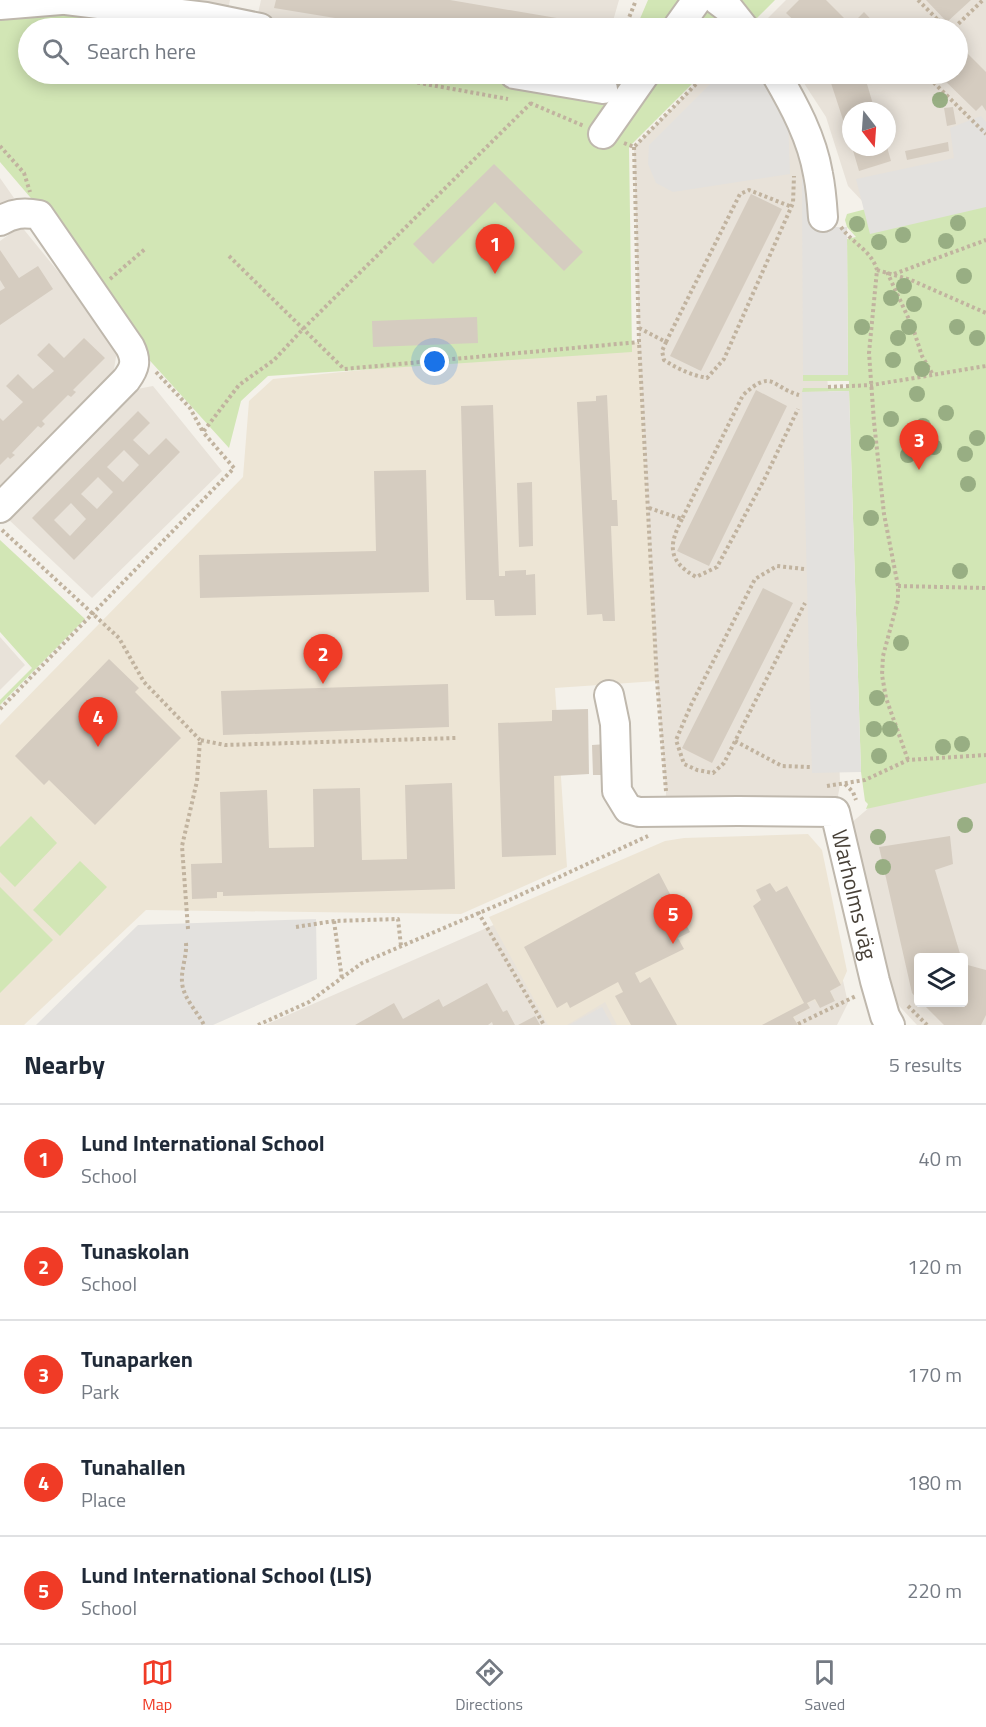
<!DOCTYPE html>
<html lang="en">
<head>
<meta charset="utf-8">
<style>
	:root { --surface:#fff; --page:#f2f2f3; --text:#1f2937; --muted:#747a83; --line:#e0e1e3; --accent:#f03b26 }
	body { margin:0; font-family:"Titillium Web",sans-serif; background:var(--page); color:var(--text) }
	.controls { position:absolute; right:18px; bottom:18px; display:grid; overflow:hidden; border-radius:6px; box-shadow:0 3px 15px #0003 }
	.controls button { width:54px; height:54px; display:grid; place-items:center; padding:0; border:0; border-bottom:2px solid var(--line); background:var(--surface); color:var(--text); font:30px sans-serif }
	.compass { position:absolute; left:842px; top:102px; width:54px; height:54px; border-radius:50%; background:var(--surface); box-shadow:0 3px 15px #0003; rotate:163deg }
	.you { position:absolute; left:435px; top:362px; width:21px; height:21px; margin:-15px; border:4px solid #fff; border-radius:50%; background:#1a73e8; box-shadow:0 0 0 9px #1a73e833 }
	.badge { display:grid; place-items:center; width:39px; height:39px; border-radius:50%; background:var(--accent); color:#fff; font-size:20px; font-weight:700 }
	.pin { position:absolute; translate:-50% -50px; filter:drop-shadow(0 2px 3px #0008) }
	.pin::after { content:''; position:absolute; top:32px; width:21px; height:18px; background:inherit; clip-path:polygon(0 0,100% 0,50% 100%) }
	.list { margin:0; padding:0; list-style:none }
	h2 { display:flex; justify-content:space-between; align-items:center; height:78px; margin:0; padding:0 24px; font-size:26px }
	h2 small { font-size:20px; font-weight:400; color:var(--muted) }
	.list li { display:grid; grid-template-columns:39px 1fr auto; gap:18px; align-items:center; box-sizing:border-box; height:108px; padding:0 24px; border-top:2px solid var(--line) }
	.list b { display:block; font-size:22px; white-space:nowrap }
	.list p { margin:0; font-size:20px; white-space:nowrap; color:var(--muted) }
	.list em { font-size:20px; font-style:normal; color:var(--muted) }
	.icon { flex:none; width:33px; height:33px; fill:none; stroke:currentColor; stroke-width:2; stroke-linecap:round; stroke-linejoin:round }
	.map { position:relative; flex:none; width:986px; height:1025px; overflow:hidden }
	.search { position:absolute; background:var(--surface); box-shadow:0 3px 15px #0003; left:18px; right:18px; top:18px; height:66px; display:flex; align-items:center; gap:15px; box-sizing:border-box; padding:0 21px; border-radius:33px; color:var(--muted); font-size:22px }
	.sheet { height:618px; background:var(--surface) }
	nav { display:flex; justify-content:space-around; align-items:center; box-sizing:border-box; height:84px; border-top:2px solid var(--line); background:var(--surface); font-size:16px; color:var(--muted) }
	nav a { display:grid; justify-items:center; gap:3px }
	nav .on { color:var(--accent) }
	.map>svg:first-child { display:block }
	.residential { fill:#e8e2d9; fill-rule:evenodd }
	.education { fill:#ede5d5 }
	.green { fill:#d2e6b5 }
	.parking { fill:#e3e1de }
	.building { fill:#d5ccc0; fill-rule:evenodd }
	.lines { fill:none; stroke-linecap:round; stroke-linejoin:round }
	.minor-casing { stroke:#bfb8ad; stroke-width:32 }
	.path { stroke:#c1b39f; stroke-width:4; stroke-dasharray:3 3; stroke-linecap:butt }
	.minor { stroke:#fff; stroke-width:28 }
	.tree { fill:#98ae83 }
	.labels { text-anchor:middle; stroke-width:5; stroke-linejoin:round; paint-order:stroke }
	.street-label { font-size:22px; fill:#484138; stroke:#fff }
</style>
</head>
<body>
<div class="map">
<svg width="986" height="1025" viewBox="0 0 986 1025">
	<rect width="100%" height="100%" fill="#f4f1ea"/>
	<path class="residential" d="M111,0H230L227,15Z
		M261,0H619L611,28H322L257,18Z
		M786,0H986V196L883,223L848,186L826,117L798,74H958V28H768L764,22ZM851,111H887V147H851Z
		M706,74H776L806,132L828,387L840,785L835,812L665,811L666,793L657,681L639,342L634,147Z
		M0,178L14,198L0,207Z
		M21,226L118,345L113,375L0,486V241Z
		M153,386L222,471L92,598L7,518L132,390Z
		M0,637L25,665L0,690Z
		M986,764V1025H917L887,993L850,824L871,806ZM918,957H964V1002H918Z
		M814,851L848,1003L837,1025H265L656,854Z"/>
	<path class="education" d="M639,342L657,681L555,688L567,867L461,914L146,910L24,1025H0V725L243,477L249,401L273,379Z
		M808,834L822,850L847,971L841,985L830,991L835,1000L820,1008L814,1000L808,1003L810,1008L794,1017L798,1025H617L605,1002L567,1025H548L489,917L665,841L684,838Z"/>
	<path class="green" d="M648,0H775L747,28H636Z
		M70,10L201,28H28V74H477L606,94L615,74H702L629,147L632,352L268,376L241,401L229,448L143,353L42,211L0,162V14Z
		M986,203V783L866,809L868,804L865,801L861,772L849,391L802,392L803,388H849V381H803V375H848L847,239L856,237L847,227L845,220L847,214L866,209Z
		M0,540L85,619L0,705V700L32,668L0,632Z
		M31,816L57,843L15,887L0,872V847Z
		M80,861L107,887L60,936L33,910Z
		M0,887L53,940L0,993Z"/>
	<path class="parking" d="M720,74H761L769,82L788,118L790,174L673,192L656,183L648,164L649,145Z
		M981,116L986,122V207L870,234L856,179L954,158L950,128Z
		M802,179H831L832,227H847L848,375H803Z
		M849,391L861,772L812,773L802,392Z
		M316,919L317,979L213,1025H36L138,925Z
		M602,1007L612,1025H569Z"/>
	<path class="building" d="M276,0H450L598,25L597,28H396L274,8Z
		M799,0H826L851,25L864,12L879,28H802L786,13Z
		M926,0H971L947,22Z
		M958,44L986,72V111L982,105L976,111L938,74H958Z
		M828,74H893L894,76L867,84L875,111H851V144Z
		M953,107L956,124L947,126L944,108Z
		M948,142L949,151L907,160L905,151Z
		M852,147H887L891,161L859,171Z
		M494,164L583,252L564,271L495,202L433,264L413,244Z
		M751,194L782,209L701,371L670,356Z
		M0,250L19,278L38,266L53,289L0,325V291L5,288L0,280Z
		M477,317L478,343L373,347L372,321Z
		M84,338L105,358L73,390L76,392L71,397L68,395L42,421L45,424L41,428L38,426L12,453L15,455L10,459L8,457L0,465V418L3,421L23,402L6,386L18,374L33,389L54,371L37,355L49,343L64,358Z
		M756,390L787,406L709,566L677,551Z
		M607,395L612,500H617L618,526H611L615,621H603L602,614L587,615L577,402L596,401V396Z
		M493,405L499,576H505V571L526,570V575L535,574L536,615L495,616L494,600H466L461,406Z
		M138,411L150,423L133,440L149,455L166,438L180,452L74,560L32,518ZM124,450L139,465L123,482L107,467ZM98,477L113,492L97,509L81,494ZM71,503L86,519L70,536L54,520Z
		M426,470L429,592L200,598L199,555L376,551L374,471Z
		M532,482L533,546L519,547L517,483Z
		M763,588L793,603L712,763L682,748Z
		M109,659L139,688L135,692L181,738L95,825L49,780L44,785L15,756Z
		M448,684L449,727L223,735L221,691Z
		M588,709L589,774L554,776L556,855L502,857L498,723L552,721V710Z
		M607,744L608,775H593L592,745Z
		M452,783L455,889L223,896V892H217V898L192,899L191,864L222,863L220,792L267,790L269,848L314,847L313,789L360,788L362,860L407,859L405,785Z
		M950,836L953,864L935,870L961,957H918V1000L912,993L879,847Z
		M659,873L690,932L678,938L684,949L635,973L640,983L650,977L677,1025H631L615,996L623,992L618,982L570,1008L567,1002L557,1008L524,947Z
		M770,883L776,892L787,886L841,985L830,991L835,1001L820,1008L815,999L807,1003L810,1008L793,1017L798,1025H762L804,1003L753,906L761,900L756,890Z
		M964,964L986,970V1015L981,1025H944L921,1002H964Z
		M487,983L503,1012L507,1010L515,1025H493L492,1022L488,1025H355L394,1003L403,1019L439,999L443,1007Z
		M535,1016L540,1025H518Z"/>
	<g class="lines">
		<g class="minor-casing">
			<g id="minor">
				<path d="M66,0L206,17L260,28"/>
				<path d="M717,0L729,9L744,28"/>
				<path d="M0,5L61,0"/>
				<path d="M677,28L697,0"/>
				<path d="M514,74L603,89"/>
				<path d="M776,74C794,105 812,138 818,174C821,188 822,202 823,217"/>
				<path d="M603,134L645,74"/>
				<path d="M0,221C13,213 24,212 39,215L130,347C137,361 135,368 126,380L0,508"/>
				<path id="s1" d="M609,695L615,724L617,791L628,809L639,812L738,811L835,812L875,981L885,1016L890,1025"/>
			</g>
		</g>
		<path class="path" d="M918,0L938,20L930,28
			M938,20L954,28L983,0
			M46,27L71,26
			M625,28L636,0
			M370,74L508,99
			M925,74L986,134
			M530,103L584,126
			M624,143L634,147L706,74
			M0,146L24,173L30,192
			M634,147L639,342L657,681L666,791
			M841,227C852,243 872,251 877,270L869,353L874,422L884,514L898,586V600L883,656L882,675L886,698L908,760
			M229,256L344,369L639,342
			M877,270L911,280L986,313
			M887,272L913,328L922,356L933,375
			M894,274L986,240
			M110,279L145,249
			M639,328L666,342L662,351L664,360C678,369 691,375 707,378L724,359L793,203L794,176
			M666,342L740,194L749,190L792,207
			M156,372L190,408L203,432L239,385L274,360L303,329L531,103
			M828,387L872,385L986,366
			M649,508L682,519L743,395C773,368 771,387 799,395
			M682,519C668,546 668,561 696,577L717,567L765,478L798,409
			M2,530L119,638L144,682L200,740
			M804,569L777,566L755,579L691,705L676,740L684,764L697,770L713,773L724,763L805,603
			M898,586L986,588
			M0,709L234,468L203,432
			M735,741L782,766L810,767
			M845,784L853,792L856,800
			M827,786L865,780L908,760L986,755
			M478,912L544,1025
			M334,921L342,979
			M296,927L334,921L398,919L401,946
			M188,929L182,846L197,781L200,740L225,745L456,738
			M186,943C187,956 181,969 182,982C183,998 197,1011 204,1025
			M908,1006L927,1025
			M798,1024L856,996
			M258,1025L309,1002L362,963L507,901L648,836"/>
		<use href="#minor" class="minor"/>
	</g>
	<g class="tree">
		<circle cx="940" cy="100" r="8"/>
		<circle cx="958" cy="223" r="8"/>
		<circle cx="857" cy="224" r="8"/>
		<circle cx="903" cy="235" r="8"/>
		<circle cx="946" cy="241" r="8"/>
		<circle cx="879" cy="242" r="8"/>
		<circle cx="964" cy="276" r="8"/>
		<circle cx="904" cy="286" r="8"/>
		<circle cx="891" cy="298" r="8"/>
		<circle cx="914" cy="304" r="8"/>
		<circle cx="862" cy="327" r="8"/>
		<circle cx="909" cy="327" r="8"/>
		<circle cx="957" cy="327" r="8"/>
		<circle cx="898" cy="338" r="8"/>
		<circle cx="977" cy="338" r="8"/>
		<circle cx="893" cy="360" r="8"/>
		<circle cx="922" cy="369" r="8"/>
		<circle cx="917" cy="394" r="8"/>
		<circle cx="946" cy="413" r="8"/>
		<circle cx="891" cy="419" r="8"/>
		<circle cx="923" cy="426" r="8"/>
		<circle cx="977" cy="438" r="8"/>
		<circle cx="867" cy="443" r="8"/>
		<circle cx="934" cy="447" r="8"/>
		<circle cx="965" cy="454" r="8"/>
		<circle cx="908" cy="455" r="8"/>
		<circle cx="968" cy="484" r="8"/>
		<circle cx="871" cy="518" r="8"/>
		<circle cx="883" cy="570" r="8"/>
		<circle cx="960" cy="571" r="8"/>
		<circle cx="901" cy="643" r="8"/>
		<circle cx="877" cy="698" r="8"/>
		<circle cx="874" cy="729" r="8"/>
		<circle cx="890" cy="729" r="8"/>
		<circle cx="962" cy="744" r="8"/>
		<circle cx="943" cy="747" r="8"/>
		<circle cx="879" cy="756" r="8"/>
		<circle cx="965" cy="825" r="8"/>
		<circle cx="878" cy="837" r="8"/>
		<circle cx="883" cy="867" r="8"/>
	</g>
	<g class="labels">
		<g class="street-label">
			<text dy="8" stroke="none"><textPath href="#s1" startOffset="410">Warholms väg</textPath></text>
		</g>
	</g>
</svg>
<div class="controls">
<button><svg class="icon" aria-label="layers" viewBox="0 0 24 24"><path d="M12 4l9 5-9 5-9-5zM3 14l9 5 9-5"/></svg></button>
</div>
<svg class="compass" viewBox="-18 -18 36 36"><path d="M0-13l5 13h-10z" fill="#e53935"/><path d="M0 13l5-13h-10z" fill="#747a83"/></svg>
<div class="you"></div>
<div class="pin badge" style="left:495px;top:274px">1</div>
<div class="pin badge" style="left:323px;top:684px">2</div>
<div class="pin badge" style="left:919px;top:470px">3</div>
<div class="pin badge" style="left:98px;top:747px">4</div>
<div class="pin badge" style="left:673px;top:944px">5</div>
<div class="search"><svg class="icon" aria-label="search" viewBox="0 0 24 24"><circle cx="10" cy="10" r="6"/><path d="M15 15l6 6"/></svg>Search here</div>
</div>
<section class="sheet">
<h2>Nearby<small>5 results</small></h2>
<ul class="list">
<li><span class="badge">1</span><div><b>Lund International School</b><p>School</p></div><em>40 m</em></li>
<li><span class="badge">2</span><div><b>Tunaskolan</b><p>School</p></div><em>120 m</em></li>
<li><span class="badge">3</span><div><b>Tunaparken</b><p>Park</p></div><em>170 m</em></li>
<li><span class="badge">4</span><div><b>Tunahallen</b><p>Place</p></div><em>180 m</em></li>
<li><span class="badge">5</span><div><b>Lund International School (LIS)</b><p>School</p></div><em>220 m</em></li>
</ul>
</section>
<nav>
<a class="on"><svg class="icon" aria-label="map" viewBox="0 0 24 24"><path d="M3 6l6-2 6 2 6-2v14l-6 2-6-2-6 2zM9 4v14M15 6v14"/></svg>Map</a>
<a><svg class="icon" aria-label="directions" viewBox="0 0 24 24"><path d="M12 3l9 9-9 9-9-9zM9 14v-3h6M13 9l2 2-2 2"/></svg>Directions</a>
<a><svg class="icon" aria-label="saved" viewBox="0 0 24 24"><path d="M7 4h10v16l-5-4-5 4z"/></svg>Saved</a>
</nav>
</body>
</html>
